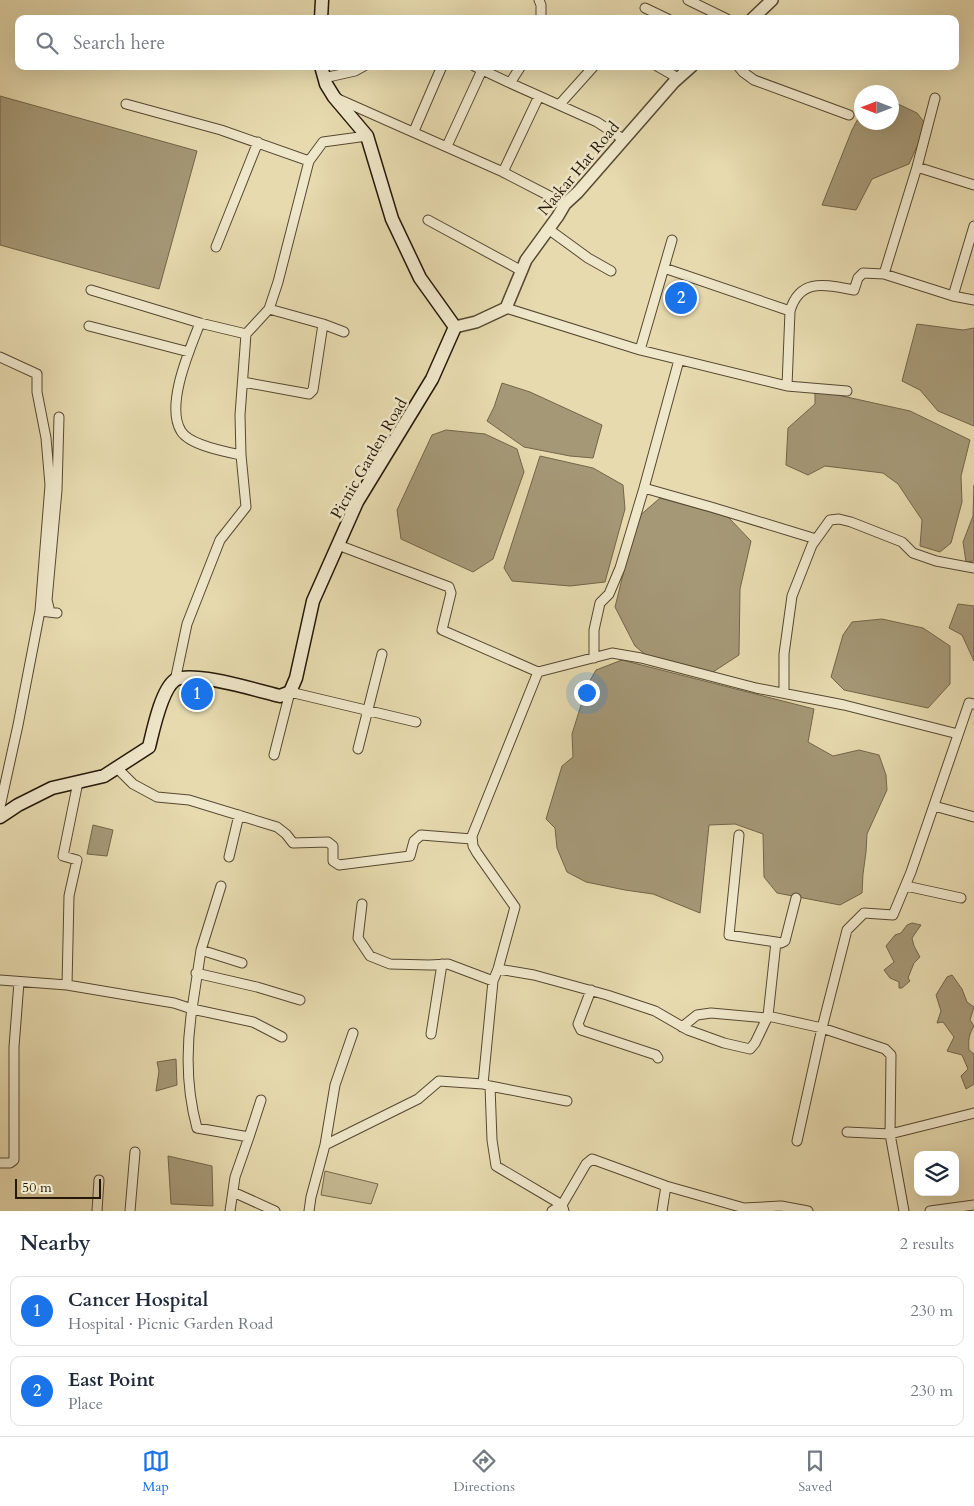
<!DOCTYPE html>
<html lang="en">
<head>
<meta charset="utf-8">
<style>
	:root { --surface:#fff; --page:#f6f6f7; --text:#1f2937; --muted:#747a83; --line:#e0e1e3; --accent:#1a73e8 }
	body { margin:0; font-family:Cardo,serif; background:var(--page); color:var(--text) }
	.controls { position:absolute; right:15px; bottom:15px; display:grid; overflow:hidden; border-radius:10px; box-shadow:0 5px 20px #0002 }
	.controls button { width:45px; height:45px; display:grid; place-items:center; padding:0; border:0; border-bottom:1px solid var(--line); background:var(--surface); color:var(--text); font:25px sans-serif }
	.compass { position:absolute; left:854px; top:85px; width:45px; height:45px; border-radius:50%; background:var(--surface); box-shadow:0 5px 20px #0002; rotate:270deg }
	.scale { position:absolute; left:15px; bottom:12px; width:86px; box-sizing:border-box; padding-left:5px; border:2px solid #261808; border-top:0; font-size:14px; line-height:18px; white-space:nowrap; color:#261808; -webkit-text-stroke:4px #efe7ca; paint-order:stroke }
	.you { position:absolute; left:586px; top:692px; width:18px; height:18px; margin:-12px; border:4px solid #fff; border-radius:50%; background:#1a73e8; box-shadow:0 0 0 8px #1a73e833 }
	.badge { display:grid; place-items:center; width:32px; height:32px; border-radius:50%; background:var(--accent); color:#fff; font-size:16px; font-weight:700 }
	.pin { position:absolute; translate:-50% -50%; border:2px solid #fff; box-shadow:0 1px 5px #0006 }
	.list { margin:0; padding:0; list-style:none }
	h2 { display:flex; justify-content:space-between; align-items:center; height:65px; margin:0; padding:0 20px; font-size:21px }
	h2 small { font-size:16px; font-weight:400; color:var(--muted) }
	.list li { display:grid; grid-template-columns:32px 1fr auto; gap:15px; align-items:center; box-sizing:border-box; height:70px; margin:0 10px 10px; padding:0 10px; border:1px solid var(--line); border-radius:10px }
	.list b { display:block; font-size:19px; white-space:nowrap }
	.list p { margin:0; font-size:16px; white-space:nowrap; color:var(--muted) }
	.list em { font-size:16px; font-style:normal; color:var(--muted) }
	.icon { flex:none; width:28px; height:28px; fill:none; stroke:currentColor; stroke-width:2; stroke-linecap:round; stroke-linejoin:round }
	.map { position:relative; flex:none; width:974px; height:1211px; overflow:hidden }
	.search { position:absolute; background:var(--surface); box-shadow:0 5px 20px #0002; left:15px; right:15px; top:15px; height:55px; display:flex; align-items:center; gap:12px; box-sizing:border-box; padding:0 18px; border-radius:10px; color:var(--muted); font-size:19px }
	.sheet { height:225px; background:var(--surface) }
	nav { display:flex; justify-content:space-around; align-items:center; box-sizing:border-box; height:70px; border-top:1px solid var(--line); background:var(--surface); font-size:14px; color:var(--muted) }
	nav a { display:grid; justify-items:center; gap:2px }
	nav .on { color:var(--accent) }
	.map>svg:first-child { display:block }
	.green { fill:#c5b992; stroke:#76684d }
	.water { fill:#a59876; stroke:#72654a }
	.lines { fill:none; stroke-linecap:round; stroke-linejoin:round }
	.minor-casing { stroke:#564832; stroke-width:11 }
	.tertiary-casing { stroke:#564832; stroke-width:14 }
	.secondary-casing { stroke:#261808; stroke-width:15 }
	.minor { stroke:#efe7ca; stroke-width:9 }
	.tertiary { stroke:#efe7ca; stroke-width:11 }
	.secondary { stroke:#efe7ca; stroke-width:12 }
	.labels { text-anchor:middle; stroke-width:5; stroke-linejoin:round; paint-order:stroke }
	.street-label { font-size:16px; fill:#261808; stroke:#efe7ca }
</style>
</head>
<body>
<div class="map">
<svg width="974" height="1211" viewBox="0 0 974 1211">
	<rect width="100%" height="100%" fill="#e6daae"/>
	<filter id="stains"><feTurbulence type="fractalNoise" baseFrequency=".004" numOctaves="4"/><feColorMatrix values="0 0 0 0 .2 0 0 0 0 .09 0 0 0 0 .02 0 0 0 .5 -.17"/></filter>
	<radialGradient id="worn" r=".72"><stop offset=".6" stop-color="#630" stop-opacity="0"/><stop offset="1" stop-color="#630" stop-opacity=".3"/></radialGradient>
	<path class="green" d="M325,1171L378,1184L371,1204L321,1195Z"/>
	<path class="water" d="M0,96L197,151L159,289L0,245Z
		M898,104L917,113L924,122L919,142L909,164L872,179L856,210L822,205L852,130L861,113L862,122H892V105Z
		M917,324L963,330L974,328V426L938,411L920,390L902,381Z
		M502,383L530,392L602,425L593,458L570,456L524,447L487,421L494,407Z
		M815,390L910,411L970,440L961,476L962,502L951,543L940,552L920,546L922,520L898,484L883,473L825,466L808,475L786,465L788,428L815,404Z
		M446,430L485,434L517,449L524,472L493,559L473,572L401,539L397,510L432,435Z
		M540,456L593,468L623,485L625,509L605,582L570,586L512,581L504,568Z
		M974,485V561L966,562L963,542L973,516Z
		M660,498L728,517L751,541L740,589L739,655L710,674L647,656L635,646L615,607L637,518Z
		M958,604L974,606V661L962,635L949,628Z
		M882,619L923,628L950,646V684L928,708L844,690L831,677L843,635L852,622Z
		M622,660L814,709L808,742L833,756L859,750L879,755L886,775L887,790L867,834L866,852L863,874L862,893L840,905L777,893L764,877L763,834L735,824L709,825L700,913L653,894L625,890L586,882L567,872L557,848L555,828L546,819L562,766L573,757L572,734L587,686L596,670Z
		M93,825L113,830L107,856L87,854Z
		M912,923L921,925L912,938L914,946L920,957L914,963L908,978L910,981L902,988H899V982L890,978L884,970L894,962L886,946L895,935L901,933L907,925Z
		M952,975L962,989L967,1002L974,1007L970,1020L974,1026C969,1034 968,1041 969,1050L974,1054V1084L966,1089L961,1076L968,1069L962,1055L947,1051L954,1037L943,1022L937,1023L941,1011L936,995L947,977Z
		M176,1059L177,1085L156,1091L159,1071L157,1062Z
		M168,1156L212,1166L213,1206L171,1204Z"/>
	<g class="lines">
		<g class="minor-casing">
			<path id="minor" d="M539,0L541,5V19
				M688,0L727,19
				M645,8L668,19
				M474,66L510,83
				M521,66L510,83L597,122L623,139
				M657,66L678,78
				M738,66L743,72L754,80L849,115
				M324,78L355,71L364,66
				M336,98L503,172L565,204
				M126,104L221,130L309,161
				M559,105L594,66
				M414,131L442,66
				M447,146L482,70
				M917,167L935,98
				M503,172L539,96
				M974,185L917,167L884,274L953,296L974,226
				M428,220L522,271
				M546,231H551L588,258L611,271
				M216,247L258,142
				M664,268L790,311L787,386
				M91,290L200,323L246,334
				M953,296L974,300
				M506,308L640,350L787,386L847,391
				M269,309L323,324L344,332
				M790,311C800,277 826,285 854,290L858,278L863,273L884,274
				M200,323C190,349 165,405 181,431C189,445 226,452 241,455
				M89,326L189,352
				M640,350L672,240
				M0,357L37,374V392L46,438L50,485L40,611
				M243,382L309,394L313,390L323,324
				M644,488L711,507L816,539
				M338,545L449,587L451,593L442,630L538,672L472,836L473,846L477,853L515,907L498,969L493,981L483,1084
				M50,612L47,600L57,490L59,417
				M594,658V630L600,603L609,594L620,568L644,488L679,360
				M538,672L612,653L641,658L756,688L844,705L958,734
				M175,681L187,624L220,540L246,507L241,455L240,415L246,334L269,309L278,282L309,161L323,142L367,136
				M784,693V654L792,596L812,545L830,520L839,519L851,522L902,542L913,553L936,561L974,568
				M358,749L382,654
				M274,755L290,692L416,722
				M117,768L133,784L157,797L189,800L277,827L286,834L293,843L328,842L333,846V861L339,865L410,856L414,841L421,835L472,839
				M934,806L974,817
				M0,807L18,725L40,611L57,613
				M739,835L729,935L776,942L768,1016L822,1028L885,1049L891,1055L890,1134L847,1132
				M229,857L239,815
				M221,886L201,950L192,1009L253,1022L282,1037
				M906,886L961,898
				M362,904L358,938L370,956L390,964L429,965L448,964L493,981
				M776,942L781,943L785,941L796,898
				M201,950L242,963
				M498,969L534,975L607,995L655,1011L688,1030L724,1043L750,1049L755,1043L768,1016
				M196,973L257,987L300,1000
				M0,980L67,985L174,1003L192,1009C186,1049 186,1088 197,1128L249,1137L235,1177L230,1211
				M67,985L69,896L77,860L63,856L78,782
				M591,990L578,1024L581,1030L656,1055L658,1058
				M682,1027L697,1015L711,1013L767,1018
				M431,1034L442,964
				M490,1086L567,1101
				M249,1137L261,1100
				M797,1141L822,1028L847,930L864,913L893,915L911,872L969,703L974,704
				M325,1145L335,1085L353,1033
				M0,1163H10L14,1160V1047L19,982
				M233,1192L275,1211
				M744,1208L781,1206L808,1211
				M97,1211L99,1180
				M130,1211L135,1152
				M309,1211L311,1197L325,1145L418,1099L439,1081L483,1084L490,1086L492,1140L496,1166L562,1205L564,1211
				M552,1211L562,1205L586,1164L592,1159L666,1186L744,1208L743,1211
				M662,1211L666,1186
				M904,1211L890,1134L974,1113
				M930,1211L974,1205"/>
		</g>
		<g class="tertiary-casing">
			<path id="tertiary" d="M752,19L772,0
				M455,327L476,322L506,308L526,260L558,216L565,204L578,192L674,82L692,66"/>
		</g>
		<g class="secondary-casing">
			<path id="secondary" d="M321,19L322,0
				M0,817L18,805L52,788L104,776L149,747C153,731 161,690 175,680C192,670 259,691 280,696L290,692L296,678L313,601L357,502L432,379L455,327L420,278L392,219L367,136L334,97L326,84L321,66"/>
		</g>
		<use href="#minor" class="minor"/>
		<use href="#tertiary" class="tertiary"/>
		<use href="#secondary" class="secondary"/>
	</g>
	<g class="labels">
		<g class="street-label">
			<text transform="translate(578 168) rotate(-50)" y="6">Naskar Hat Road</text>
			<text transform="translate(368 458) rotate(-60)" y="6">Picnic Garden Road</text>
		</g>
	</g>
	<rect width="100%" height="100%" filter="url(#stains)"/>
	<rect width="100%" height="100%" fill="url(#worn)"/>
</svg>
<div class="controls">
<button><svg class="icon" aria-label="layers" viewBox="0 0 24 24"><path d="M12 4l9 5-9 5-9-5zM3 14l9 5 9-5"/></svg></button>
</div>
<svg class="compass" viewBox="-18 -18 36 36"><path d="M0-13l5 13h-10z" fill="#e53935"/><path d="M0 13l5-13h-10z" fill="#747a83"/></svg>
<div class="scale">50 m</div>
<div class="you"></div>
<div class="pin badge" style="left:197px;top:694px">1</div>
<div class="pin badge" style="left:681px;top:298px">2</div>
<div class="search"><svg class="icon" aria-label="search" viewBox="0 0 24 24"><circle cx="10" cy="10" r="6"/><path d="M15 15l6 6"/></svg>Search here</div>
</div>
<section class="sheet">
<h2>Nearby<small>2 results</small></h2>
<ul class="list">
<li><span class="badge">1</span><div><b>Cancer Hospital</b><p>Hospital · Picnic Garden Road</p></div><em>230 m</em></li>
<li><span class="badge">2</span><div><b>East Point</b><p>Place</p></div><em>230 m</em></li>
</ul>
</section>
<nav>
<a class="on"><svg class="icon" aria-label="map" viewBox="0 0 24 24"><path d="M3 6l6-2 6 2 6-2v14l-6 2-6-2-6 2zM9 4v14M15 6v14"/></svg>Map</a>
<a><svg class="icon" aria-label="directions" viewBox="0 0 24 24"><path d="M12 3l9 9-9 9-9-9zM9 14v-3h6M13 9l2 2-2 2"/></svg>Directions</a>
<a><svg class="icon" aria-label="saved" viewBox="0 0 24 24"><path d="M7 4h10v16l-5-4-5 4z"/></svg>Saved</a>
</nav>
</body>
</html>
